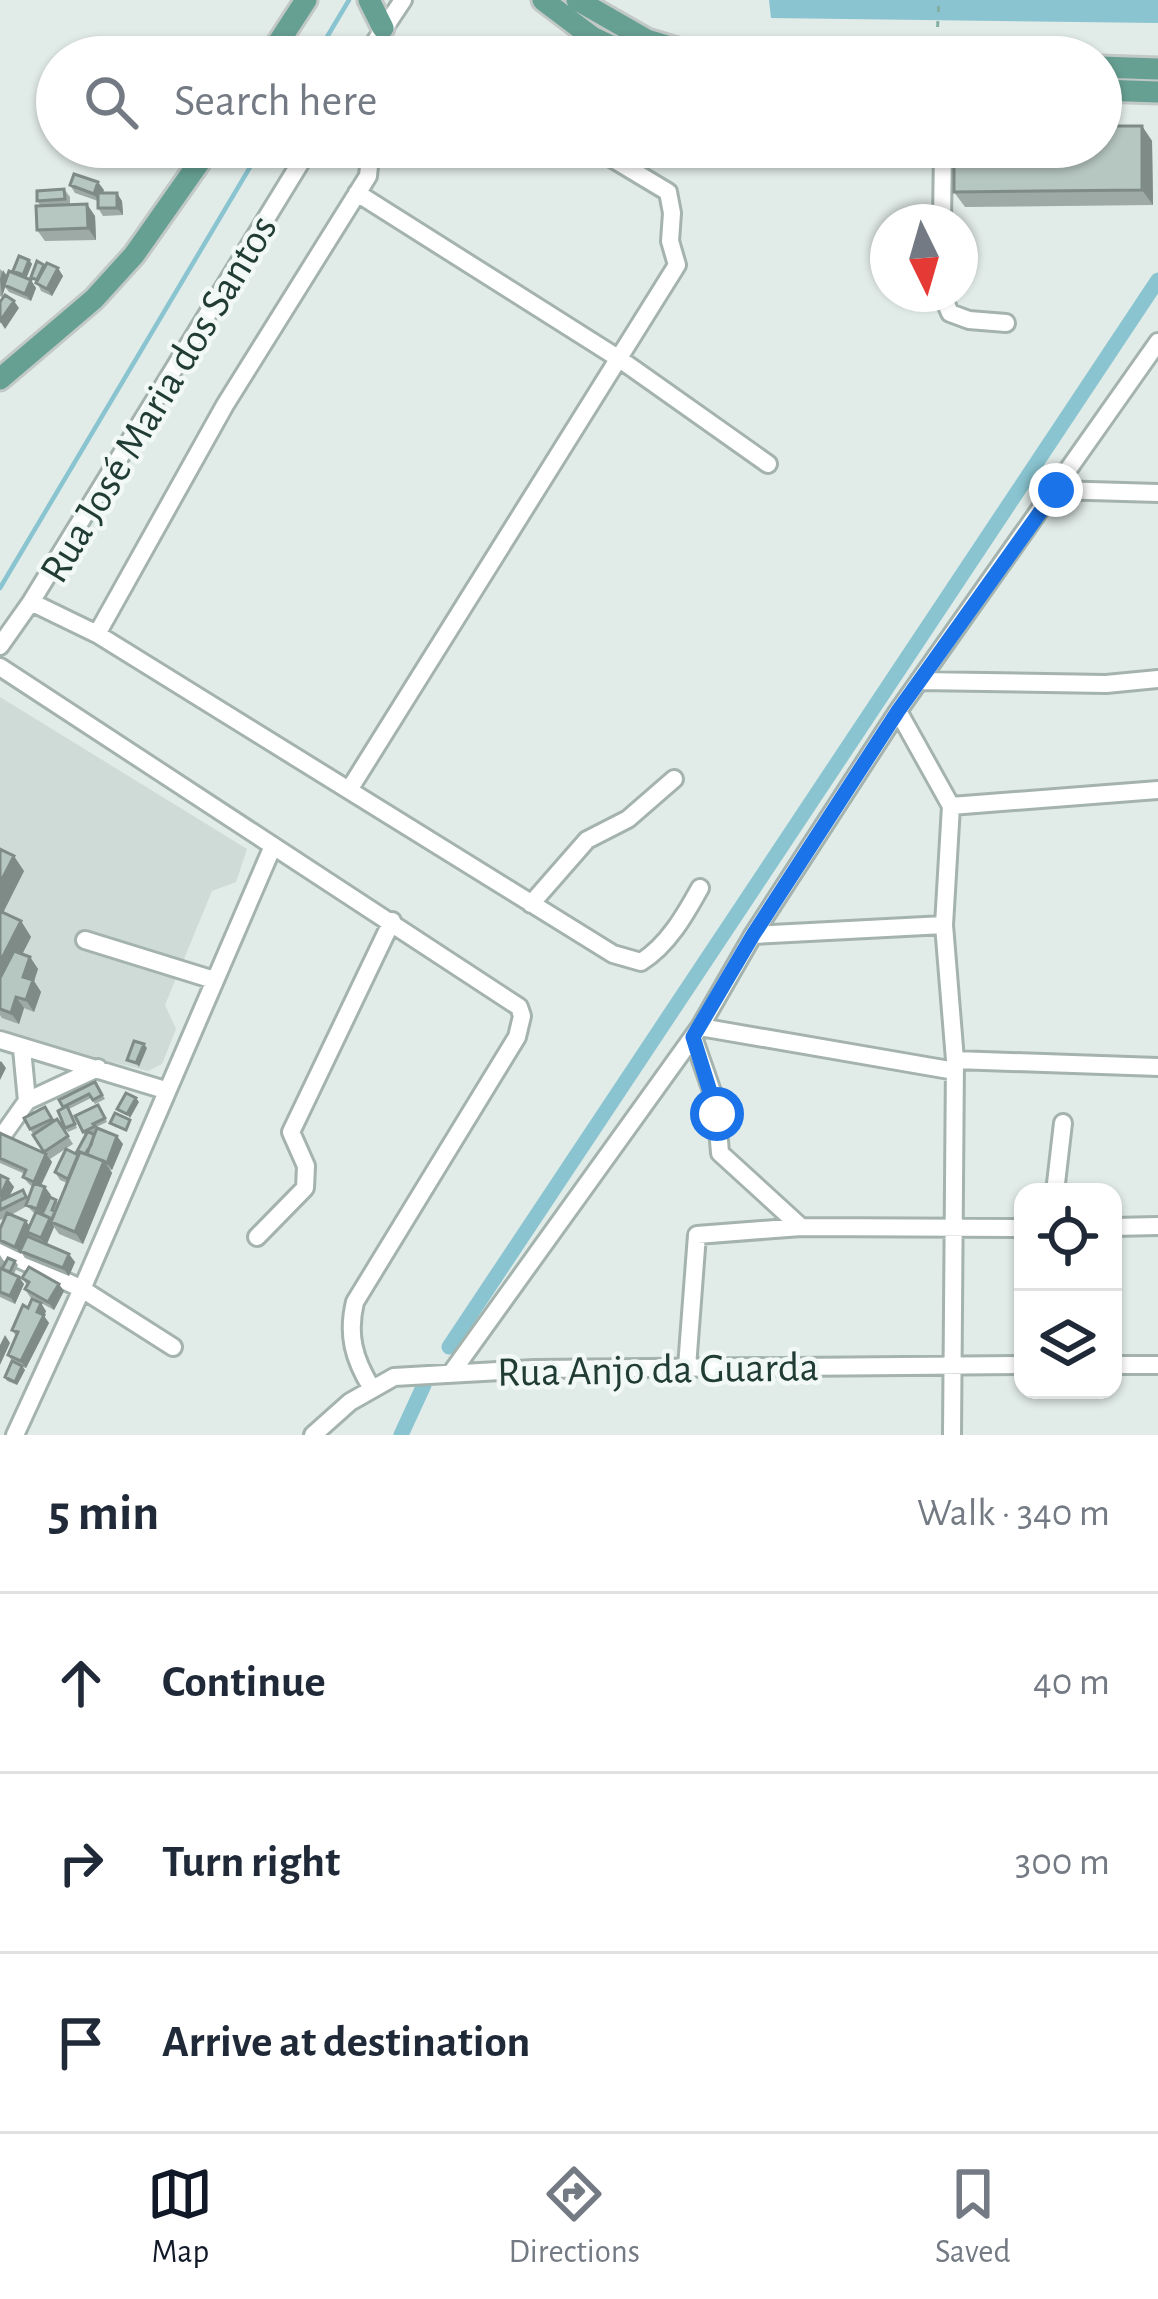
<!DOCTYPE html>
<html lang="en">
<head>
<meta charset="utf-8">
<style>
	:root { --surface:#fff; --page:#f2f2f3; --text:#1f2937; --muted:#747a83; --line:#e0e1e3; --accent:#111827 }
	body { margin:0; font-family:"Alegreya Sans",sans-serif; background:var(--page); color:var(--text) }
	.controls { position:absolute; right:36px; bottom:36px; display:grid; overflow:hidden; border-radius:24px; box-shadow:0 3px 9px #0004 }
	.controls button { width:108px; height:108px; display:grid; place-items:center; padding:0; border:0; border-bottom:3px solid var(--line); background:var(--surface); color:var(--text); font:60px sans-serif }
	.compass { position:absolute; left:870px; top:204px; width:108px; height:108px; border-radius:50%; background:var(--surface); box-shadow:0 3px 9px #0004; rotate:175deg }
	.stop { position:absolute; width:36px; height:36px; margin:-27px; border:9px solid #1a73e8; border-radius:50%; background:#fff }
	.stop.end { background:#1a73e8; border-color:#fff; box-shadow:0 3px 12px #0008 }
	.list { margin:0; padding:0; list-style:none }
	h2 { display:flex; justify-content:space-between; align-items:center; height:156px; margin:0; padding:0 48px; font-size:51px }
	h2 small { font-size:39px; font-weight:400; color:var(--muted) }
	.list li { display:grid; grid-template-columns:78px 1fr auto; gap:36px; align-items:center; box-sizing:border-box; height:180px; padding:0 48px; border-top:3px solid var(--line) }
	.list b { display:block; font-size:45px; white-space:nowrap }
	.list em { font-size:39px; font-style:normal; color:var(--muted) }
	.icon { flex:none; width:66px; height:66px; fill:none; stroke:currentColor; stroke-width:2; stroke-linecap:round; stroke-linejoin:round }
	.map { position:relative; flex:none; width:1158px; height:1435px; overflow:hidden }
	.search { position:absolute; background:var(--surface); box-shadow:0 3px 9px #0004; left:36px; right:36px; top:36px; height:132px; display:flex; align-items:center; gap:30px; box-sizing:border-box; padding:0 42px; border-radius:66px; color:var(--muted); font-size:45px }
	.sheet { height:696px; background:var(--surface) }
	nav { display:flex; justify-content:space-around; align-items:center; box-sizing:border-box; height:168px; border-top:3px solid var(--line); background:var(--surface); font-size:33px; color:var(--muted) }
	nav a { display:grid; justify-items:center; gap:6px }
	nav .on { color:var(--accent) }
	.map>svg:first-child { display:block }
	.built { fill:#cfdbd6 }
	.water { fill:#89c4d0 }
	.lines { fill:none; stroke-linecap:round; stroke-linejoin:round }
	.stream { stroke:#89c4d0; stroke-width:4.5 }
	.canal { stroke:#89c4d0; stroke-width:15 }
	.minor-casing { stroke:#a4b3ae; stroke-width:22 }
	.major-casing { stroke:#c1c8c6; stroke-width:27 }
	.path { stroke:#82afa1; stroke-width:3; stroke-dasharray:6 9; stroke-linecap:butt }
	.minor { stroke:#fff; stroke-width:16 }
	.major { stroke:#66a092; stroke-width:21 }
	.wall { fill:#9daaa5; fill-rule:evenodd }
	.shaded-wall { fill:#7f8b86 }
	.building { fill:#b6c6c0; stroke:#7f8b86; stroke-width:3 }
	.route { stroke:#1a73e8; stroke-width:15 }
	.labels { text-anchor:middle; stroke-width:9; stroke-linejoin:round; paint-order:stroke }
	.street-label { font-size:42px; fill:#213c35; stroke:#f1f8f5 }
</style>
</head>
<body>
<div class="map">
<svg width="1158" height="1435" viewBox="0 0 1158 1435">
	<rect width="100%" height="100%" fill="#e1ebe7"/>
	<path class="built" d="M0,697L247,849L236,882L212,891L165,1005L176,1029L162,1064L148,1071L19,1039L0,1028Z"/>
	<path class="water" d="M769,0H1158V23L771,18Z"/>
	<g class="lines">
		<path class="stream" d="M315,57L349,0
			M0,588L262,147"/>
		<path class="canal" d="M449,1347L1158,280
			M401,1435L424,1385"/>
		<g class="minor-casing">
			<path id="minor" d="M365,57L403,0
				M424,57L439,53L446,57
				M357,193L621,360L768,464
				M942,222L943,147
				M942,294L950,313L969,320L1006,323
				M1056,490L1158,493
				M31,602L97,634L613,954L641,962C668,945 685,915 700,888
				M97,634L225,405L368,176L371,147
				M0,646L31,602L310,147
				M0,667L519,1007L522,1016L517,1037L355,1302C347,1335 354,1359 371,1387
				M919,681L1106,684L1158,679
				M898,711L951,806L1158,790
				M349,790L677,265L670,241L672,213L668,192L593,147
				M951,806L944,925L955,1060L952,1435
				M531,904L587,840L628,819L674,779
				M753,935L944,925
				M85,940L214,980
				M700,1027L955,1071
				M693,1037L716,1103L720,1153L801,1227L1023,1228
				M0,1040L165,1090
				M22,1049L27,1101
				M955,1060L1158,1067
				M0,1139L27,1101L98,1068
				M1055,1192L1063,1123
				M1113,1227L1158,1226
				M257,1237L305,1188L306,1166L291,1132L392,921
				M0,1250L82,1289L173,1347
				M1113,1365H1158
				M687,1367L697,1235L801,1227
				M452,1372L700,1027L753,935L898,711L1158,342
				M15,1435L82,1289L273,846
				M313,1435L350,1402L394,1377L534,1369L1023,1365"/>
		</g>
		<g class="major-casing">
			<path id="major" d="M369,0L383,28
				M543,0L592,37L634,57
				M577,0L647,40L703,57
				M269,57L306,0
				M1101,67L1158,69
				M1101,90L1158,92
				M0,379L94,299L134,255L210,147"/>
		</g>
		<path class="path" d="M936,57L939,0"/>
		<use href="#minor" class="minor"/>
		<use href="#major" class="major"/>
	</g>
	<path class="wall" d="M1142,126L1152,141L1153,205L965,207L954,192Z
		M70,185L104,190L102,193L122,201L123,215L103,216L98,208V201L75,193Z
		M64,189L70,197V205L95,216L96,240L45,241L37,230L41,206L37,201Z
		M29,260L32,264L26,278L36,288L31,301L9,292L5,287L2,297L0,296V269L7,276L15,274Z
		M44,265L63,276L52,296L41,291L37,282L31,277Z
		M0,849L24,871L3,912L21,921L31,937L22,954L30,957L38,969L34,981L41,992L34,1012L24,1008L19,1024L2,1018L0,1015Z
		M95,1082L105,1099L95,1104L91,1098L69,1109L77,1128L68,1132L65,1128L63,1108Z
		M98,1105L107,1122L96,1127L97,1129L123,1144L112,1170L110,1169L112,1173L83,1244L59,1234L54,1227L47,1244L75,1262L69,1276L25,1258L21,1252V1254L0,1244V1227L5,1218L0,1220V1175L8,1179L14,1187L9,1197L23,1190L29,1198L33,1187L29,1184L23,1177L25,1174L0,1163V1133L45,1154L30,1129L45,1107L54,1121L57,1119L73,1144L50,1159L52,1162L41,1186L45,1187L50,1197L59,1203L67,1183L60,1180L55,1172L77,1155L85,1136L83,1132ZM27,1206L35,1214L30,1226L11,1215Z
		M0,1255L5,1263L15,1261L18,1265L14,1274L24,1284L15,1304L0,1297Z
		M22,1278L64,1291L54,1310L30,1297L25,1289L27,1285Z
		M28,1308L46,1311L44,1316L49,1323L26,1368L22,1367L25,1370L17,1385L7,1381L5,1377L13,1362L8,1355L16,1336L12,1330Z"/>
	<path class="shaded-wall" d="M1142,126L1152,141L1153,205L1142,190Z
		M98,182L104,190L99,202L94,194Z
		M117,193L122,201L123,215L117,208Z
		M87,204L95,216L96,240L88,228Z
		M29,260L32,264L26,279L23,275Z
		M58,268L63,276L52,296L47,289Z
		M3,270L8,278L2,297L0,279Z
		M31,280L36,288L31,301L25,294Z
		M14,301L19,308L5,329L0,321Z
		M14,856L24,871L0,919V883Z
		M21,921L31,937L2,994L0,992V962Z
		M30,957L38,969L34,981L41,992L34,1012L26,1000L23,977Z
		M16,997L24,1008L19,1024L11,1013Z
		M144,1044L147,1048L139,1067L136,1063Z
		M1,1061L6,1068L0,1080V1062Z
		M136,1098L139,1102L130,1118L127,1114Z
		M117,1136L123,1144L112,1170L107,1163Z
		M46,1154L52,1162L39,1189L34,1182Z
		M104,1161L112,1173L83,1244L75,1232Z
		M8,1179L14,1187L4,1206L0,1197Z
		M45,1187L51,1195L43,1217L37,1209Z
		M50,1218L54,1227L46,1246L41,1238Z
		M26,1221L32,1229L21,1254L15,1247Z
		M69,1254L75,1262L69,1276L63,1268Z
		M19,1277L24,1284L15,1304L10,1296Z
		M59,1284L64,1291L54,1310L48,1302Z
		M41,1303L46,1311L44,1316L49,1323L26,1368L21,1361Z
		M5,1335L10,1343L0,1365V1345Z
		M22,1366L25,1370L17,1385L15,1382Z"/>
	<path class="building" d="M1101,126H1142V190L954,192V147H1101Z
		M74,174L98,182L94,194L70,185Z
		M64,189L65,199L37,201V191Z
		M98,193H117V208H98Z
		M87,204L88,228L37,230L36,206Z
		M19,256L29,260L23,275L13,271Z
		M37,261L44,265L37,280L31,277Z
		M47,263L58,268L47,289L36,283Z
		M9,271L31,280L25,294L4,285Z
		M5,295L14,301L0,321V302Z
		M0,849L14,856L0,883Z
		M0,911L21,921L0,962Z
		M14,951L30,957L23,977L33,980L26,1000L16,997L11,1013L0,1009V978Z
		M134,1041L144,1044L136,1063L127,1060Z
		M95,1082L102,1095L93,1100L89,1094L63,1107L59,1100Z
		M126,1093L136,1098L127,1114L117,1109Z
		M98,1105L105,1118L93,1124L95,1126L83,1132L75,1116Z
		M67,1106L75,1124L65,1128L58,1111Z
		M45,1107L52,1119L30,1129L24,1118Z
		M115,1113L130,1120L126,1130L110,1123Z
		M57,1119L68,1136L44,1152L33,1135Z
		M97,1128L117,1136L107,1163L87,1154Z
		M88,1131L94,1135L91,1145L85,1154L80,1152L78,1154L76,1153Z
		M0,1133L46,1154L34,1182L23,1177L26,1170L0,1158Z
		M66,1149L78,1155L68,1179L55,1172Z
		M80,1152L104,1161L75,1232L51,1222Z
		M0,1175L8,1179L0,1197Z
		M34,1183L45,1187L37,1209L26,1205Z
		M23,1190L26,1197L0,1210V1201Z
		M50,1197L56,1200L52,1210L55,1211L52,1219L42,1214Z
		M36,1212L50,1218L41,1238L27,1232Z
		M7,1213L26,1221L15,1247L0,1240V1229Z
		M27,1236L69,1254L63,1268L20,1251Z
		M8,1258L15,1261L10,1272L2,1269Z
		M29,1267L59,1284L48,1302L25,1289L29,1282L22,1278Z
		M0,1268L19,1277L10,1296L0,1292Z
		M32,1299L41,1303L37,1312L44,1315L21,1361L8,1355L18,1332L12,1330L23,1305L28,1308Z
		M12,1361L22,1366L15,1382L5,1377Z"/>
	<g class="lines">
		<path class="route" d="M717,1114L693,1037L753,935L898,711L1056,490"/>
	</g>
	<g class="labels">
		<g class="street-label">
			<text transform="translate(157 398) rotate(-59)" y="15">Rua José Maria dos Santos</text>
			<text transform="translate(658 1368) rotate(-1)" y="15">Rua Anjo da Guarda</text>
		</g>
	</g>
</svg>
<div class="controls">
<button><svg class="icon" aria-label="locate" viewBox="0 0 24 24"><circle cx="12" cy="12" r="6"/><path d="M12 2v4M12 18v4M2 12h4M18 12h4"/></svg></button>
<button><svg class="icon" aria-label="layers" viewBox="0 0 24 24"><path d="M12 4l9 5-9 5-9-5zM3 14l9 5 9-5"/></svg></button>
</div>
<svg class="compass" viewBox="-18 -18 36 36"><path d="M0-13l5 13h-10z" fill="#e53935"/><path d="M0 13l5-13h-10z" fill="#747a83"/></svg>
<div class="stop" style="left:717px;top:1114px"></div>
<div class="stop end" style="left:1056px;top:490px"></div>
<div class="search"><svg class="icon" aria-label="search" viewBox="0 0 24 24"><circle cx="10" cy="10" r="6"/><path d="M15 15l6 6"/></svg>Search here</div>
</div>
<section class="sheet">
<h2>5 min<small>Walk · 340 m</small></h2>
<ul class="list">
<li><svg class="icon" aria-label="ahead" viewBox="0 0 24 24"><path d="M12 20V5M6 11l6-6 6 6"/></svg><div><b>Continue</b></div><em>40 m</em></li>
<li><svg class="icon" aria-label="right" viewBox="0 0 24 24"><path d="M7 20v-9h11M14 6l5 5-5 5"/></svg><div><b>Turn right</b></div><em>300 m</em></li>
<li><svg class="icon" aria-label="arrive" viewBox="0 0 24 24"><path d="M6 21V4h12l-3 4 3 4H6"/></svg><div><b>Arrive at destination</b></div></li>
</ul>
</section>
<nav>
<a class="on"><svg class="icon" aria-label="map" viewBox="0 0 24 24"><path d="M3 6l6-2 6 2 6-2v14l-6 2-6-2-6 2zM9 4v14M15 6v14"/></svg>Map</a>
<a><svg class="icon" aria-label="directions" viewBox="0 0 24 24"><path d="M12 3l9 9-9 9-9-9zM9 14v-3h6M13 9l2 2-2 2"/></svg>Directions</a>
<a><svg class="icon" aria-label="saved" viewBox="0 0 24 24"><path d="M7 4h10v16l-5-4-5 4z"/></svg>Saved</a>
</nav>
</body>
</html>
